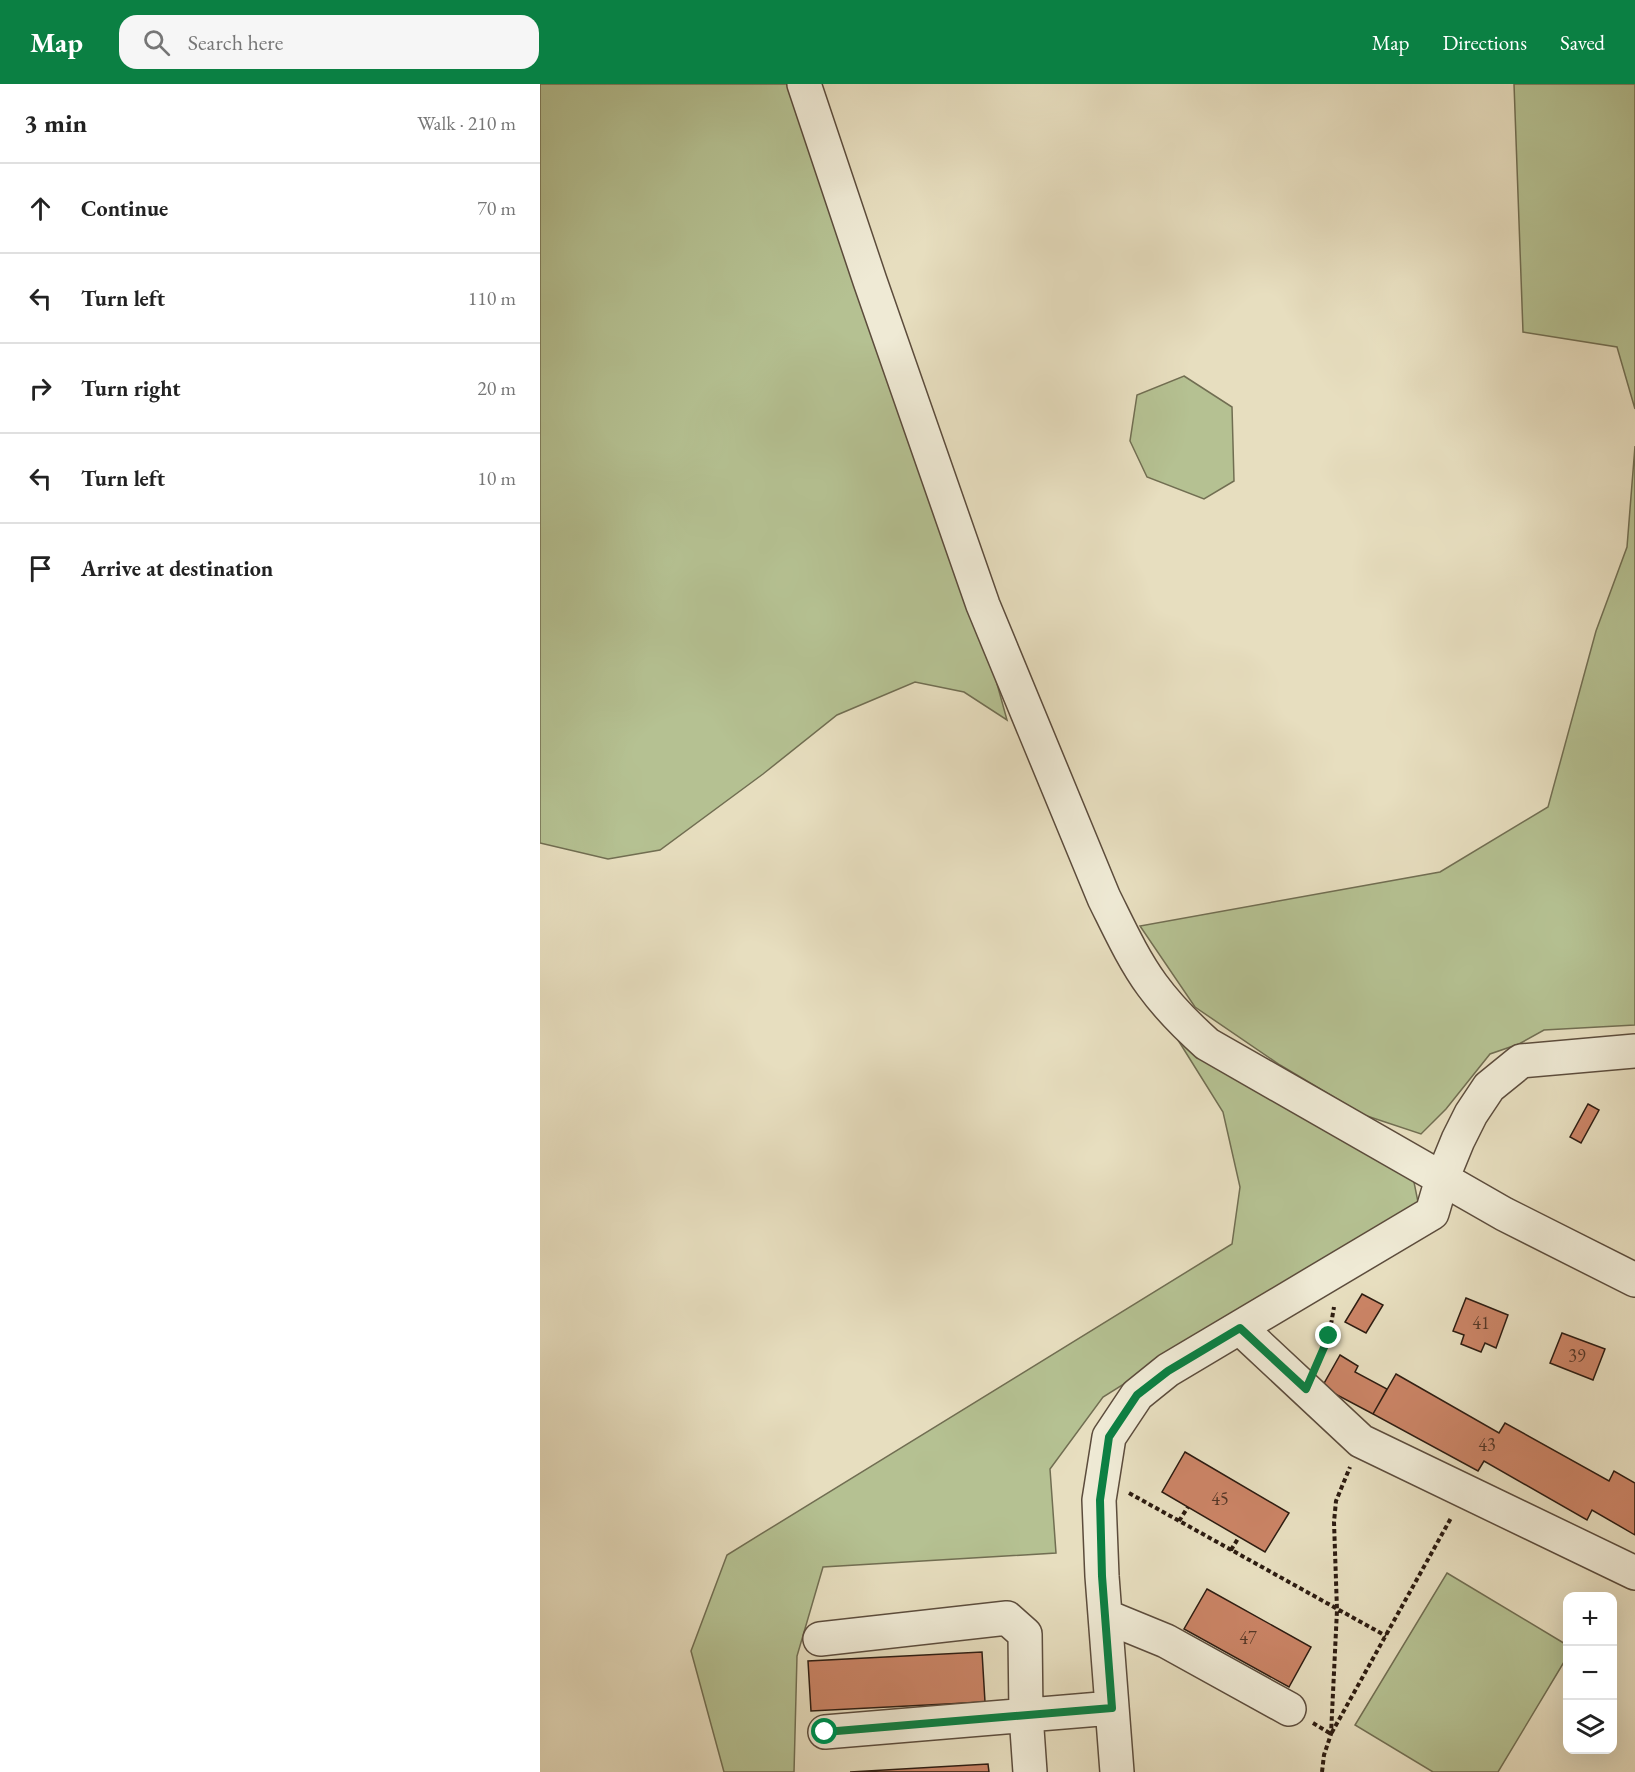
<!DOCTYPE html>
<html lang="en">
<head>
<meta charset="utf-8">
<style>
	:root { --surface:#fff; --page:#f6f6f6; --text:#222; --muted:#767676; --line:#e0e0e0; --accent:#0b8043 }
	body { margin:0; font-family:"EB Garamond",serif; background:var(--page); color:var(--text) }
	.controls { position:absolute; right:18px; bottom:18px; display:grid; overflow:hidden; border-radius:12px; box-shadow:0 6px 24px #0002 }
	.controls button { width:54px; height:54px; display:grid; place-items:center; padding:0; border:0; border-bottom:2px solid var(--line); background:var(--surface); color:var(--text); font:30px sans-serif }
	.stop { position:absolute; width:18px; height:18px; margin:-14px; border:4px solid #0b8043; border-radius:50%; background:#fff }
	.stop.end { background:#0b8043; border-color:#fff; box-shadow:0 2px 6px #0008 }
	.list { margin:0; padding:0; list-style:none }
	h2 { display:flex; justify-content:space-between; align-items:center; height:78px; margin:0; padding:0 24px; font-size:26px }
	h2 small { font-size:20px; font-weight:400; color:var(--muted) }
	.list li { display:grid; grid-template-columns:39px 1fr auto; gap:18px; align-items:center; box-sizing:border-box; height:90px; padding:0 24px; border-top:2px solid var(--line) }
	.list b { display:block; font-size:22px; white-space:nowrap }
	.list em { font-size:20px; font-style:normal; color:var(--muted) }
	.icon { flex:none; width:33px; height:33px; fill:none; stroke:currentColor; stroke-width:2; stroke-linecap:round; stroke-linejoin:round }
	.map { position:relative; flex:none; width:1095px; height:1688px; overflow:hidden }
	header { display:flex; align-items:center; gap:36px; box-sizing:border-box; height:84px; padding:0 30px; background:var(--accent); color:#fff }
	header strong { font-size:28px }
	nav { display:flex; gap:33px; margin-inline-start:auto; font-size:21px }
	.search { width:420px; height:54px; background:var(--page); display:flex; align-items:center; gap:15px; box-sizing:border-box; padding:0 21px; border-radius:18px; color:var(--muted); font-size:22px }
	main { display:flex }
	aside { flex:1; background:var(--surface) }
	.map>svg:first-child { display:block }
	.green { fill:#b5c192; stroke:#716e52; stroke-width:1.5 }
	.building { fill:#cb8466; stroke:#2d1c11; stroke-width:1.5 }
	.lines { fill:none; stroke-linecap:round; stroke-linejoin:round }
	.minor-casing { stroke:#5c4c3c; stroke-width:36 }
	.path { stroke:#2d1c11; stroke-width:4; stroke-dasharray:4.5 3; stroke-linecap:butt }
	.minor { stroke:#efead5; stroke-width:33 }
	.route { stroke:#0b8043; stroke-width:8 }
	.labels { text-anchor:middle; stroke-width:4.5; stroke-linejoin:round; paint-order:stroke }
	.number-label { font-size:18px; fill:#543626 }
</style>
</head>
<body>
<header>
<strong>Map</strong>
<div class="search"><svg class="icon" aria-label="search" viewBox="0 0 24 24"><circle cx="10" cy="10" r="6"/><path d="M15 15l6 6"/></svg>Search here</div>
<nav><a>Map</a><a>Directions</a><a>Saved</a></nav>
</header>
<main>
<aside>
<h2>3 min<small>Walk · 210 m</small></h2>
<ul class="list">
<li><svg class="icon" aria-label="ahead" viewBox="0 0 24 24"><path d="M12 20V5M6 11l6-6 6 6"/></svg><div><b>Continue</b></div><em>70 m</em></li>
<li><svg class="icon" aria-label="left" viewBox="0 0 24 24"><path d="M17 20v-9H6M10 6l-5 5 5 5"/></svg><div><b>Turn left</b></div><em>110 m</em></li>
<li><svg class="icon" aria-label="right" viewBox="0 0 24 24"><path d="M7 20v-9h11M14 6l5 5-5 5"/></svg><div><b>Turn right</b></div><em>20 m</em></li>
<li><svg class="icon" aria-label="left" viewBox="0 0 24 24"><path d="M17 20v-9H6M10 6l-5 5 5 5"/></svg><div><b>Turn left</b></div><em>10 m</em></li>
<li><svg class="icon" aria-label="arrive" viewBox="0 0 24 24"><path d="M6 21V4h12l-3 4 3 4H6"/></svg><div><b>Arrive at destination</b></div></li>
</ul>
</aside>
<div class="map">
<svg width="1095" height="1688" viewBox="0 0 1095 1688">
	<rect width="100%" height="100%" fill="#e7debf"/>
	<filter id="stains"><feTurbulence type="fractalNoise" baseFrequency=".00333" numOctaves="4"/><feColorMatrix values="0 0 0 0 .2 0 0 0 0 .09 0 0 0 0 .02 0 0 0 .5 -.17"/></filter>
	<radialGradient id="worn" r=".72"><stop offset=".6" stop-color="#630" stop-opacity="0"/><stop offset="1" stop-color="#630" stop-opacity=".3"/></radialGradient>
	<path class="green" d="M0,0H255L440,538L467,636L424,608L375,598L297,631L223,690L120,766L68,775L0,759Z
		M974,0H1095V325L1077,263L983,248Z
		M644,292L692,323L694,397L664,415L607,393L590,357L597,311Z
		M1095,362V941L1004,946L979,960L950,970L906,1025L881,1050L824,1031L740,981L655,923L600,842L900,788L1008,723L1056,547L1087,463Z
		M638,956L857,1081L874,1098L878,1118L858,1136L713,1219L563,1313L510,1385L516,1469L283,1483L257,1572L254,1688H184L151,1567L187,1471L692,1160L700,1103L683,1028Z
		M907,1489L1027,1561V1573L958,1688H893L815,1641Z"/>
	<path class="building" d="M1048,1020L1059,1026L1041,1059L1030,1053Z
		M822,1210L843,1221L826,1249L805,1238Z
		M926,1214L968,1231L956,1264L945,1259L941,1268L921,1260L924,1251L913,1247Z
		M1022,1249L1065,1265L1053,1296L1010,1279Z
		M800,1271L818,1282L815,1288L847,1305L833,1330L782,1303Z
		M856,1290L959,1349L965,1339L1069,1397L1074,1387L1095,1399V1451L1052,1426L1047,1436L944,1377L938,1387L833,1330Z
		M645,1368L749,1429L725,1468L622,1408Z
		M667,1505L771,1563L749,1603L644,1545Z
		M442,1568L445,1618L271,1627L268,1577Z
		M448,1680L449,1688H310Z"/>
	<g class="lines">
		<g class="minor-casing">
			<path id="minor" d="M264,0L330,197L443,521L564,814C579,844 593,875 612,901C628,923 647,942 667,960L964,1130L1095,1196
				M700,1244L821,1357L1095,1489
				M565,1532L626,1557L749,1625
				M280,1555L467,1534L485,1550L486,1631L490,1688
				M285,1648L572,1624
				M577,1688L562,1492L559,1416L569,1353L597,1311L628,1286L892,1129L902,1095L918,1056L931,1030L949,1003L981,977L1095,967"/>
		</g>
		<path class="path" d="M779,1276L789,1252L794,1223
			M589,1409L846,1552
			M639,1437L648,1423
			M691,1466L699,1453
			M773,1639L791,1650L911,1434
			M782,1688L784,1671L791,1650L797,1526L794,1438L796,1417L810,1383"/>
		<use href="#minor" class="minor"/>
	</g>
	<g class="lines">
		<path class="route" d="M285,1648L572,1624L562,1492L560,1416L569,1353L597,1311L628,1287L700,1244L766,1305L789,1252"/>
	</g>
	<g class="labels">
		<g class="number-label">
			<text x="941" y="1245">41</text>
			<text x="1037" y="1278">39</text>
			<text x="947" y="1367">43</text>
			<text x="680" y="1421">45</text>
			<text x="708" y="1560">47</text>
		</g>
	</g>
	<rect width="100%" height="100%" filter="url(#stains)"/>
	<rect width="100%" height="100%" fill="url(#worn)"/>
</svg>
<div class="controls">
<button>+</button>
<button>−</button>
<button><svg class="icon" aria-label="layers" viewBox="0 0 24 24"><path d="M12 4l9 5-9 5-9-5zM3 14l9 5 9-5"/></svg></button>
</div>
<div class="stop" style="left:285px;top:1648px"></div>
<div class="stop end" style="left:789px;top:1252px"></div>
</div>
</main>
</body>
</html>
